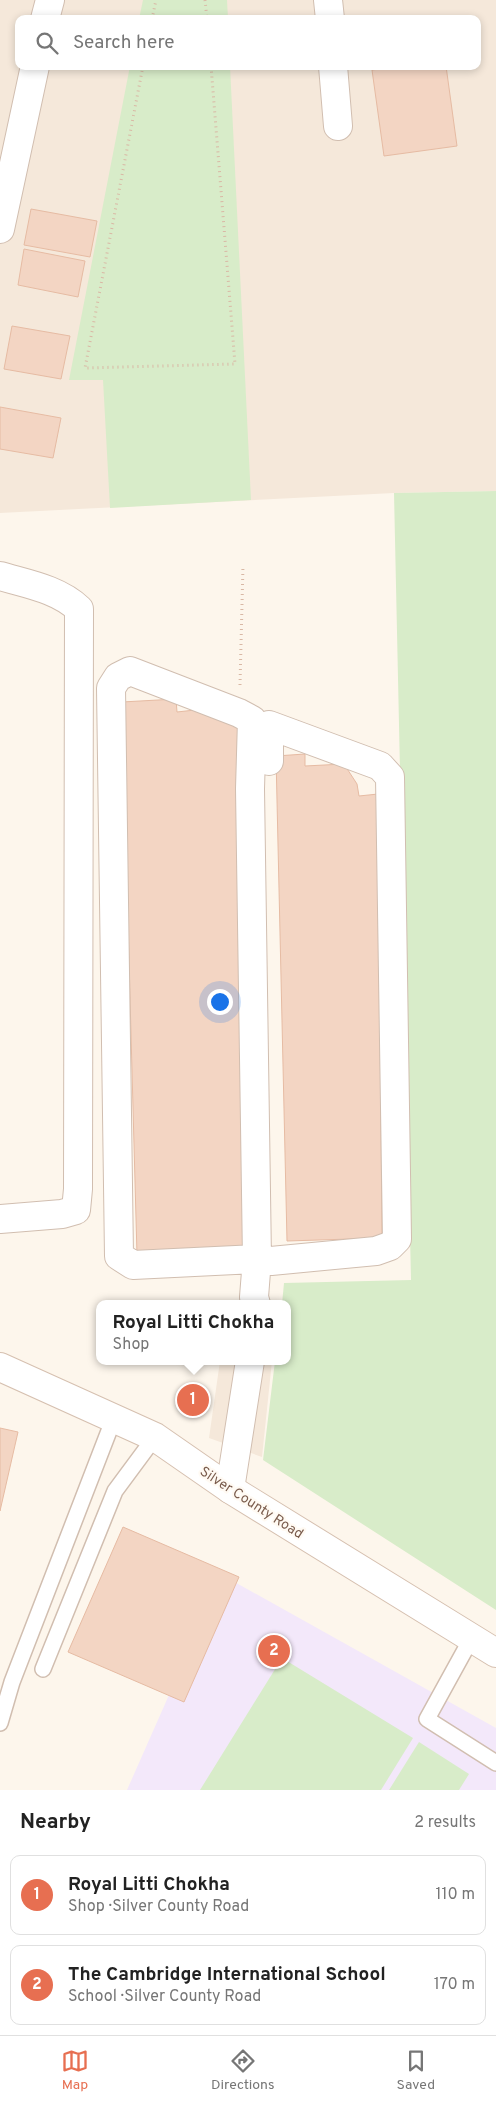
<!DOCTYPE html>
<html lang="en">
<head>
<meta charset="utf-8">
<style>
	:root { --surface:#fff; --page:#f6f6f6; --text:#222; --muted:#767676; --line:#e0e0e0; --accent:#e76f51 }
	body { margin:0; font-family:Overpass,sans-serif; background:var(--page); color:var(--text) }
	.you { position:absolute; left:219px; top:1001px; width:18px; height:18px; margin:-12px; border:4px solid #fff; border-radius:50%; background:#1a73e8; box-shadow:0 0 0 8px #1a73e833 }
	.badge { display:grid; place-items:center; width:32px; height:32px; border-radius:50%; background:var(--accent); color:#fff; font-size:16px; font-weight:700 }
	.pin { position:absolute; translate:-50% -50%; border:2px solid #fff; box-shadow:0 1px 5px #0006 }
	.popup { position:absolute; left:96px; top:1300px; width:195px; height:65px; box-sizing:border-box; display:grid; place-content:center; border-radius:10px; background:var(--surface); filter:drop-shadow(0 1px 4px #0005); font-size:16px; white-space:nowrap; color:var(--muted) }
	.popup b { font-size:19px; color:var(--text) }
	.popup::after { content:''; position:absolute; left:50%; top:100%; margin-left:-10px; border:10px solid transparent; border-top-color:var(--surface) }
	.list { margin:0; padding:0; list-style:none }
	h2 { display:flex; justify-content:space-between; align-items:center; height:65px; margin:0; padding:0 20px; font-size:21px }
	h2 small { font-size:16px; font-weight:400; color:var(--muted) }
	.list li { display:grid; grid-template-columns:32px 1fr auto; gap:15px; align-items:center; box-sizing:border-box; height:80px; margin:0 10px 10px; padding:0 10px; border:1px solid var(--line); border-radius:10px }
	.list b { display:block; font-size:19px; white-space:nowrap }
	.list p { margin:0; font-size:16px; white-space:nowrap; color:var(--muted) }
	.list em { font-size:16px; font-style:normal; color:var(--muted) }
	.icon { flex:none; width:28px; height:28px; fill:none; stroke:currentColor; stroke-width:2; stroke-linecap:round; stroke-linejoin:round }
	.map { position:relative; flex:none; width:496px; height:1790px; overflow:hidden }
	.search { position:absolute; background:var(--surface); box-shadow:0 2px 8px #0003; left:15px; right:15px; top:15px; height:55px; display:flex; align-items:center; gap:12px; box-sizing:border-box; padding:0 18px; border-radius:10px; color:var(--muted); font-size:19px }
	.sheet { height:245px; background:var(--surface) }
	nav { display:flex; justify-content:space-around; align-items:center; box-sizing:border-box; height:70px; border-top:1px solid var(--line); background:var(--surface); font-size:14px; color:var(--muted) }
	nav a { display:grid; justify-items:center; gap:2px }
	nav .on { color:var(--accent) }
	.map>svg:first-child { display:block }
	.residential { fill:#f5e8da; fill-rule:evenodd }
	.education { fill:#f3e8fa }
	.green { fill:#d8ecc9 }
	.building { fill:#f3d5c3; stroke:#e6bba3 }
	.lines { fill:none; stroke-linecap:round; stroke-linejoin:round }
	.lane-casing { stroke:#d1beb0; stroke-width:18 }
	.street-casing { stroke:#d1beb0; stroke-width:30 }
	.secondary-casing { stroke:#d6c0b0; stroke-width:30 }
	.path { stroke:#d9b8a5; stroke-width:3; stroke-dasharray:1 4; stroke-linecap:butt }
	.lane { stroke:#fff; stroke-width:15 }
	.street { stroke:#fff; stroke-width:28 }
	.secondary { stroke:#fff; stroke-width:28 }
	.labels { text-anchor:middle; stroke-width:4.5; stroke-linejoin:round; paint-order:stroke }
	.street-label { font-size:14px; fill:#7a5c4d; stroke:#fffaf3 }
</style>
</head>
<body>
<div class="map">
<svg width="496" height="1790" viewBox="0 0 496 1790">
	<rect width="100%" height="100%" fill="#fdf6ec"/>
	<path class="residential" d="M0,0H496V491L394,493L0,513ZM19,19H477V66H19Z
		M220,1361H272L262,1457L209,1438Z"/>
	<path class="education" d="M222,1575L496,1728V1790H127Z"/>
	<path class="green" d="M143,0H227L228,19H139Z
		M130,66H230L251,500L110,508L103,380H69Z
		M496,491V1610L263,1460L275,1361H287V1304H282L284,1283L411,1280L394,493Z
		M282,1658L413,1738L381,1790H200Z
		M419,1742L469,1774L459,1790H389Z"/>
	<path class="building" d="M402,66H446L457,146L384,156L372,70Z
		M31,209L97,221L90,257L24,245Z
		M24,249L85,261L78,297L18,285Z
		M12,326L70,336L61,379L4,369Z
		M0,407L61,418L53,458L0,449Z
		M176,699L177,712L213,708L238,716L248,1251L137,1255L122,702Z
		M305,754V766L344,764L357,784L359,796L378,794L382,1238L287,1241L276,756Z
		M0,1428L18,1432L0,1511Z
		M123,1527L239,1577L184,1702L68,1652Z"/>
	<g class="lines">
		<g class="lane-casing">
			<path id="lane" d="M471,1639L427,1719L496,1763
				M43,1669L115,1491L155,1437
				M0,1723L12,1682L114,1418"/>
		</g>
		<g class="street-casing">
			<path id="street" d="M328,0L330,19
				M45,19L50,0
				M333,66L338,126
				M0,229L35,66
				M0,576C27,584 58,589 79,609L78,1189L76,1210L62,1214L0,1219
				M269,761V725L380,766L390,777L397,1239L390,1246L376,1251L271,1261
				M256,1304L254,1297L257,1259L250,789L252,720L239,713L130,671L118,677L111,688L119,1256L133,1265L257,1259
				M230,1489L250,1361"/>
		</g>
		<g class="secondary-casing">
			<path id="secondary" d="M0,1367L155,1437L230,1489L496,1653"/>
		</g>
		<path class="path" d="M205,0L207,19
			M152,19L156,0
			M143,66L85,368L235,364L211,66
			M240,685L243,565"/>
		<use href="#lane" class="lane"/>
		<use href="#street" class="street"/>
		<use href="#secondary" class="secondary"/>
	</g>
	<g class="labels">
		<g class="street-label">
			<text transform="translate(252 1502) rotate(33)" y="5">Silver County Road</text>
		</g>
	</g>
</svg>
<div class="you"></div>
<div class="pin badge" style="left:193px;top:1400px">1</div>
<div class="popup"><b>Royal Litti Chokha</b>Shop</div>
<div class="pin badge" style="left:274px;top:1651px">2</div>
<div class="search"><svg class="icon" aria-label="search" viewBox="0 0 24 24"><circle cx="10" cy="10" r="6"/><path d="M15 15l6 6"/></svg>Search here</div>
</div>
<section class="sheet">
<h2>Nearby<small>2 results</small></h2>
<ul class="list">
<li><span class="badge">1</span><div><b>Royal Litti Chokha</b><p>Shop · Silver County Road</p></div><em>110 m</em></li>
<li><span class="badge">2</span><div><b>The Cambridge International School</b><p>School · Silver County Road</p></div><em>170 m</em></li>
</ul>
</section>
<nav>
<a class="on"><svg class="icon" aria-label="map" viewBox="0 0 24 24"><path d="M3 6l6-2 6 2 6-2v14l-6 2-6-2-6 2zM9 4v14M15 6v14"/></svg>Map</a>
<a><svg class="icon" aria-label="directions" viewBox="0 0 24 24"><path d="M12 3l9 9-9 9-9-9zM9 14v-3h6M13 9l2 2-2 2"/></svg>Directions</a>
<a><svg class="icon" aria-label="saved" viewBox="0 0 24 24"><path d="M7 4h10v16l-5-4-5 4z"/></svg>Saved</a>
</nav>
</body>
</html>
